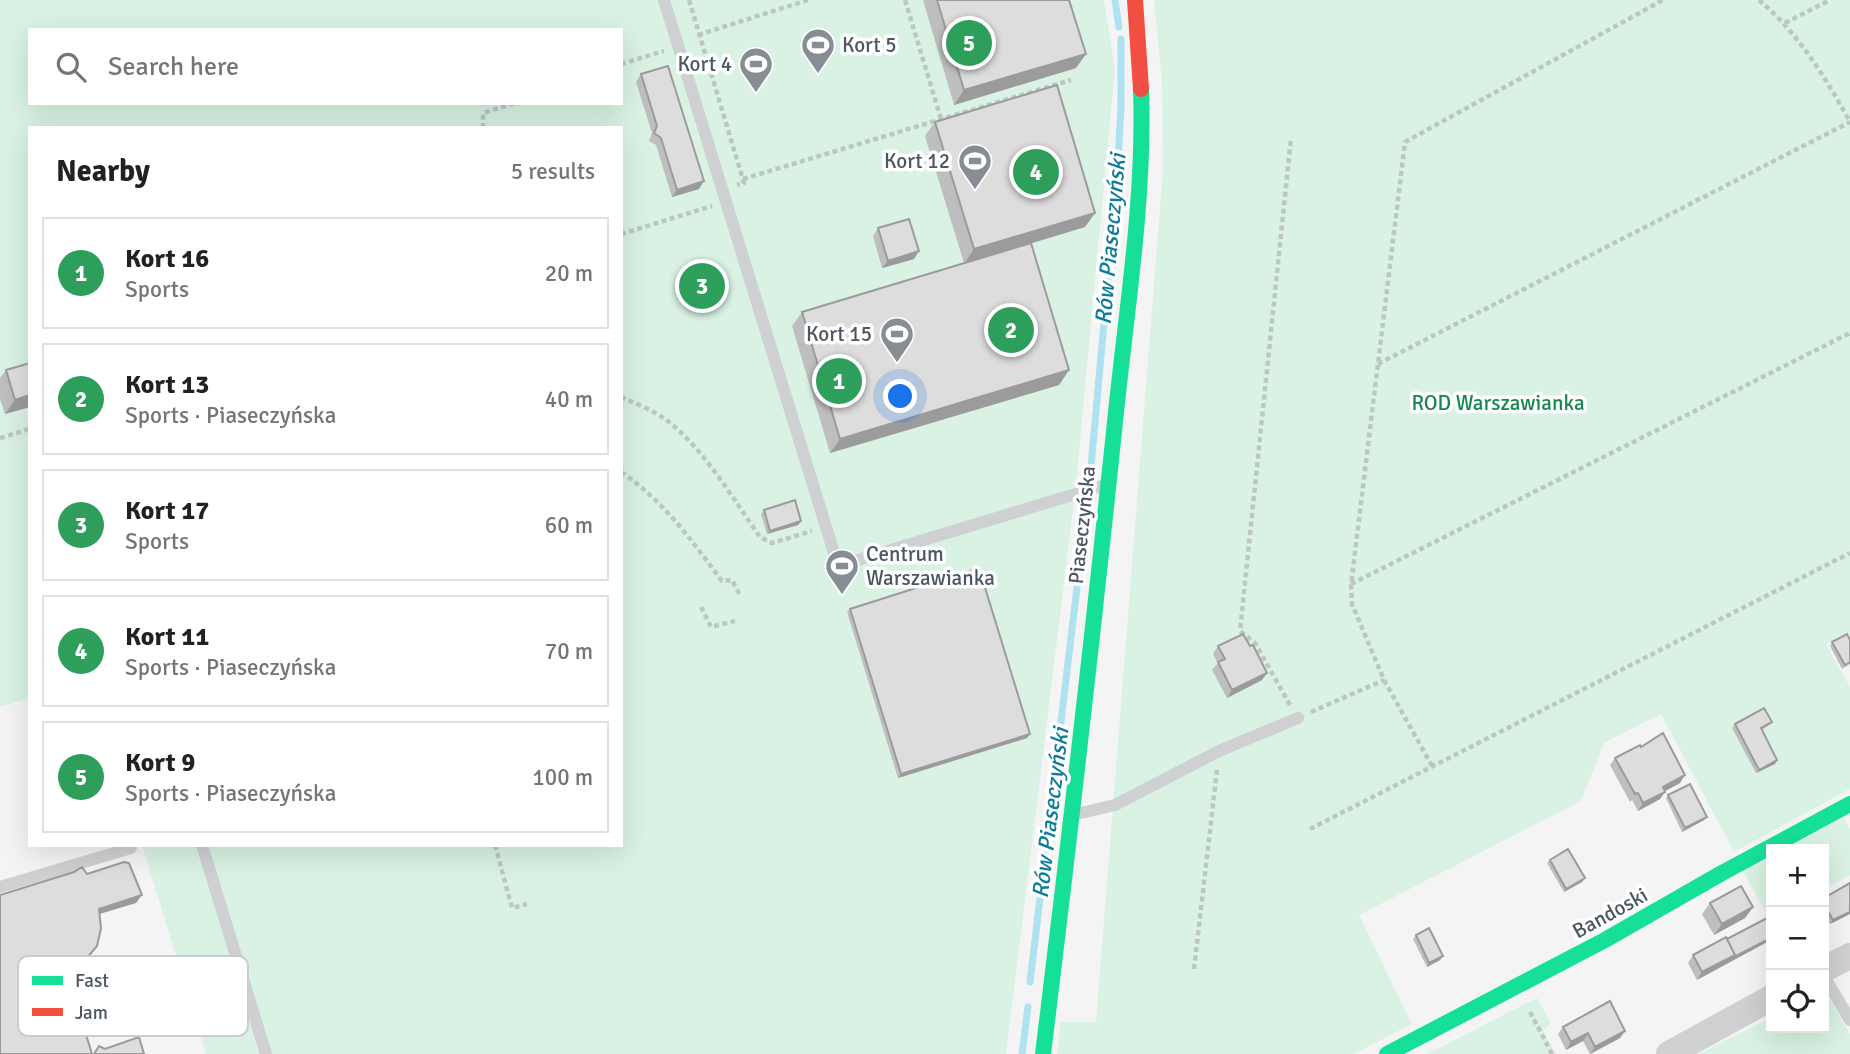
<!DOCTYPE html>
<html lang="en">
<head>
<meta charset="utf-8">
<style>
	:root { --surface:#fff; --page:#f6f6f6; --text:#202124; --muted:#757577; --line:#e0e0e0; --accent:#868d94 }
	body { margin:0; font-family:Signika,sans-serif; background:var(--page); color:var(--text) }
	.controls { position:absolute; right:21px; bottom:21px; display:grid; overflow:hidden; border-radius:0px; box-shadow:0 7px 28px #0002 }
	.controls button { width:63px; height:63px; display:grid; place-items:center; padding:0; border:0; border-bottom:2px solid var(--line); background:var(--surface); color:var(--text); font:35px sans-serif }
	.you { position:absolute; left:901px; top:397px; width:24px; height:24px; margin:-18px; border:5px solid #fff; border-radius:50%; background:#1a73e8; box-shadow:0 0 0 10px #1a73e833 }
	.badge { display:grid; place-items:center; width:46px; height:46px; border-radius:50%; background:var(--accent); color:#fff; font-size:23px; font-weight:700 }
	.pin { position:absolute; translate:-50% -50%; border:4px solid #fff; box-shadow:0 2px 7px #0006 }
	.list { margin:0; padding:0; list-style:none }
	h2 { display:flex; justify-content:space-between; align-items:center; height:91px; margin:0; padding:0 28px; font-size:30px }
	h2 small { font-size:23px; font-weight:400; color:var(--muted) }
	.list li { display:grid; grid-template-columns:46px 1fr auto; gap:21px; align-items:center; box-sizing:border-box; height:112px; margin:0 14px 14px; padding:0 14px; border:2px solid var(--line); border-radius:0px }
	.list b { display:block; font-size:26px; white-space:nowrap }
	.list p { margin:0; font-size:23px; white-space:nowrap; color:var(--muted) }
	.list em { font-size:23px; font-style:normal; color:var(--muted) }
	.icon { flex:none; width:38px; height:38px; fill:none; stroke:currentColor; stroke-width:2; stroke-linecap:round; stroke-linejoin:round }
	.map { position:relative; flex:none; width:1850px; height:1054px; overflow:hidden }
	.search { position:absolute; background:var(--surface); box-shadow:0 7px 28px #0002; left:28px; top:28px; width:595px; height:77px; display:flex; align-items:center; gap:18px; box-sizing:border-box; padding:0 24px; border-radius:0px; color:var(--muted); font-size:26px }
	.panel { position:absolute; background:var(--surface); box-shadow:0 7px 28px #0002; left:28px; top:126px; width:595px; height:721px; border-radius:0px }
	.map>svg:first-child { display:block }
	.green { fill:#d9f2e3; fill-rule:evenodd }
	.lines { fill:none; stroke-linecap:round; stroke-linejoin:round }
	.stream { stroke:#aee2f0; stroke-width:7 }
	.path { stroke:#bcc7c4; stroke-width:4.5; stroke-dasharray:5 3.5; stroke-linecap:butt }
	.lane { stroke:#ced0d2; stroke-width:12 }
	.street { stroke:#ced0d2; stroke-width:26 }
	.fast { stroke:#16e098; stroke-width:16 }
	.jam { stroke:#f24e42; stroke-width:16 }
	.wall { fill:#bebebf }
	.shaded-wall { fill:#9b9b9b }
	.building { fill:#ddddde; stroke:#9b9b9b; stroke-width:2 }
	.labels { text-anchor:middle; stroke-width:7; stroke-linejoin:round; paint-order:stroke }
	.poi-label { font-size:21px; fill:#4a5661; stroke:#fff; text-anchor:end }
	.park-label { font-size:21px; fill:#17864f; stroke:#fff }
	.street-label { font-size:21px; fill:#4a5661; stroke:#fff }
	.water-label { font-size:23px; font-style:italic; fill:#0c7c9b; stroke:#fff }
	.key { fill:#fff; stroke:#c9ccd0; stroke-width:2 }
	.key-label { font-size:19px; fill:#4a5661 }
</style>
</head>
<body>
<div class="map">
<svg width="1850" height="1054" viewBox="0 0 1850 1054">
	<rect width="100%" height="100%" fill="#f4f4f4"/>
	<path class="green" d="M0,0H1104L1115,69L1075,494L1006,1054H206L142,845H621V128H30V698L0,707ZM30,30H621V103H30Z
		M1154,0H1850V633L1826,644L1850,687V789L1734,852L1661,714L1604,743L1581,801L1359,915L1412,1024L1354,1054H1057L1061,1022H1096L1163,170L1162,82Z
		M1844,818L1850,829V875L1824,890V849H1785Z
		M1771,857V915L1768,916L1743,871Z
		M1824,989L1850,1034V1054H1698L1771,1018V1028H1824Z
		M1537,998L1551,1024L1543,1030L1556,1054H1427Z"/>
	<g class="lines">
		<path class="stream" d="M1115,0L1119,27
			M1090,478L1117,178L1121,107V39
			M1030,982L1085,520
			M1022,1054L1028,1007"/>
		<path class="path" d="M689,0L744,183L737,185
			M905,0L941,119
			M1759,0C1799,34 1825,77 1850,122
			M1785,23L1830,0
			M698,35L808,0
			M621,64L664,51
			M483,128V113L514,103
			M743,179L1071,80
			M621,234L712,206
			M1378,364L1850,122
			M621,397C635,403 652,410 665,419C703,447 733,499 760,537L772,543L812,531
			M0,438L30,429
			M621,472C663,500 692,541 722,581L732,580L740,595
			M1351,584L1850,333
			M701,607L711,627L735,621
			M1290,705L1255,643L1240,631L1291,138
			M1311,712L1384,680
			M1432,766L1384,680L1352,604L1351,585L1405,142L1663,0
			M1310,829L1850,553
			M495,845L512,908L527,904
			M1194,969L1217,770
			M1530,1012L1552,1054"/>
		<path class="lane" d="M664,0L838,566L1105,485
			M1075,811L1081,813L1115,805L1219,751L1298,718
			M202,845L266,1054
			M0,887L131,848
			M1824,976L1850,1020"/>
		<path class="street" d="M1824,969L1850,956
			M1669,1054L1771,998"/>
		<path class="fast" d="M1043,1054C1069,843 1093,633 1115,422C1126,312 1145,200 1141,89
			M1387,1054L1605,940L1722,873L1850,804"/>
		<path class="jam" d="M1135,0L1141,89"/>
	</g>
	<path class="wall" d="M923,0H1069L1076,68L954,105Z
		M641,74L699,189L672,197L656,145L649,141L652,133L636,82Z
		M935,122L1085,227L1031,243L1069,370L1059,385L830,453L792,326L802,312L964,263L925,136Z
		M878,228L914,259L882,268L873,236Z
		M6,370L30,407L5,414L0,399V378Z
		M764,510L801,521L798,525L767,534L761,514Z
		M850,609L1030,734L1027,738L898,778L847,612Z
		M1832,642L1850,664L1842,669L1830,646Z
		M1218,646L1267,673L1262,680L1227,698L1212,670L1218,663L1213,654Z
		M1772,722L1769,725L1762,730L1777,760L1775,764L1756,773L1732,728L1735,724Z
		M1615,758L1680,783L1665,791L1660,799L1638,811L1632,800L1630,802L1610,765Z
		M1668,795L1704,820L1682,832L1666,798Z
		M1550,860L1585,878L1582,882L1564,892L1547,863Z
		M1824,898L1850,914L1830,924L1824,913Z
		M1710,903L1753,907L1745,918L1714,935L1702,914Z
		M1416,935L1440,960L1427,967L1413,939Z
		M1727,939L1697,980L1688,963L1693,955Z
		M1563,1027L1625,1031L1620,1038L1590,1054L1583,1041L1566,1050L1558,1034Z"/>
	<path class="shaded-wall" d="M1086,54L1076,68L954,105L964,90Z
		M704,181L699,189L672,197L677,190Z
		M1095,213L1085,227L964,264L974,249Z
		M919,251L914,259L882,268L888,261Z
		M1069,370L1059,385L830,453L840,439Z
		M30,395V407L5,414L15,400Z
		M801,521L798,525L767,534L770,531Z
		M1267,673L1262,680L1227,698L1232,690Z
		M1030,734L1027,738L898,778L901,774Z
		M1777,760L1775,764L1756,773L1759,770Z
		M1685,775L1680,783L1658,795L1663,787Z
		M1665,792L1660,799L1638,811L1643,803Z
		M1707,817L1704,820L1682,832L1685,828Z
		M1585,878L1582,882L1564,892L1566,889Z
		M142,895L136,903L93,916L99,909Z
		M1753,907L1745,918L1714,935L1722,924Z
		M1850,912V914L1830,924L1833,920Z
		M1771,938V940L1697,980L1702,972L1735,955Z
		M91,954L77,972L67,978L72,971Z
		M1443,956L1440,960L1427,967L1429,963Z
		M1625,1031L1620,1038L1590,1054L1595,1047Z
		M1588,1033L1583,1041L1566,1050L1571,1042Z"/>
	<path class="building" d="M937,0H1069L1086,54L964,90Z
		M668,66L704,181L677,190L661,138L654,133L657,126L641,74Z
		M1057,85L1095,213L974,249L935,122Z
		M909,219L919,251L888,261L878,228Z
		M1031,243L1069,370L840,439L802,312Z
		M30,363V395L15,400L6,370Z
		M795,500L801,521L770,531L764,510Z
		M979,568L1030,734L901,774L850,609Z
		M1243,634L1250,646L1253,645L1267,673L1232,690L1218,662L1225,659L1218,646Z
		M1847,634L1850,640V662L1845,665L1832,642Z
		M1764,708L1772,722L1761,728L1777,760L1759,770L1735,724Z
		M1663,733L1685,775L1663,787L1665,792L1643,803L1638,793L1635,794L1615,758L1640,745L1641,747Z
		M1690,784L1707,817L1685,828L1668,795Z
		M1568,849L1585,878L1566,889L1550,860Z
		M124,862L129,863L142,895L99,909L101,928L97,946L82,964L72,971L71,968L66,969L92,1054H0V895L74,872L82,867L87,874Z
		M1850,883V912L1833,920L1824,904V898Z
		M1741,886L1753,907L1722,924L1710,903Z
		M1771,916V938L1732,958L1735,955L1727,939Z
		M1429,928L1443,956L1429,963L1416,935Z
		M1726,937L1735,955L1702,972L1693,955Z
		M1610,1001L1625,1031L1595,1047L1588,1033L1571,1042L1563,1027Z
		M139,1037L144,1054H94L99,1046L105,1049Z"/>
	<defs>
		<g id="stadium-pin" transform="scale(1.75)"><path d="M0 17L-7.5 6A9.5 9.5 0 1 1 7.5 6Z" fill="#868d94" stroke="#fff"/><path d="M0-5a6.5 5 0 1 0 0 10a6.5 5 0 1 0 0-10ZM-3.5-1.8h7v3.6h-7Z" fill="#fff"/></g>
	</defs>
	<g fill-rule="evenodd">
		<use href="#stadium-pin" x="818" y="45"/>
		<use href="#stadium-pin" x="756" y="64"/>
		<use href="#stadium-pin" x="975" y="161"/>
		<use href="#stadium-pin" x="897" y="334"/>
		<use href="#stadium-pin" x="842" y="566"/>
	</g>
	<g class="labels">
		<g class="poi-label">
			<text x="842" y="52" text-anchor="start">Kort 5</text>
			<text x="732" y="71">Kort 4</text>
			<text x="950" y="168">Kort 12</text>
			<text x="872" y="341">Kort 15</text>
			<text x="866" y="561" text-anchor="start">Centrum<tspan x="866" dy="24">Warszawianka</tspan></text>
		</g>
		<g class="park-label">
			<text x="1498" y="410">ROD Warszawianka</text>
		</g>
		<g class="street-label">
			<text transform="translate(1082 525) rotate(-84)" y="7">Piaseczyńska</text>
			<text transform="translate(1610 913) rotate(-29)" y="7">Bandoski</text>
		</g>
		<g class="water-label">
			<text transform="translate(1110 239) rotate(-85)" y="8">Rów Piaseczyński</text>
			<text transform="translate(1050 813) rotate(-83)" y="8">Rów Piaseczyński</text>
		</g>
	</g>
	<rect x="18" y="956" width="230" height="80" rx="10" class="key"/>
	<rect x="32" y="976" width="31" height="9" fill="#16e098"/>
	<rect x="32" y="1008" width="31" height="8" fill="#f24e42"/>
	<g class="key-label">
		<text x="75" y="987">Fast</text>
		<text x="75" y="1019">Jam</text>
	</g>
</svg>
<div class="controls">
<button>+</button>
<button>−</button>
<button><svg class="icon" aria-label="locate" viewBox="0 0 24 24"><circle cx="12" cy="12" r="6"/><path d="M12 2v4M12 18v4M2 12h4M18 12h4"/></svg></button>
</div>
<div class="you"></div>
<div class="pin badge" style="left:839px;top:381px;background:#2e9e5b">1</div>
<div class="pin badge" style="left:1011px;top:330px;background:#2e9e5b">2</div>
<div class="pin badge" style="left:702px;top:286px;background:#2e9e5b">3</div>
<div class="pin badge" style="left:1036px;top:172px;background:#2e9e5b">4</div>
<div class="pin badge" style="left:969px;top:43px;background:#2e9e5b">5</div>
<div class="search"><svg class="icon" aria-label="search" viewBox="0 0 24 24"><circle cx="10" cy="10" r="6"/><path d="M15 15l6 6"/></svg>Search here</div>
<section class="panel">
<h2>Nearby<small>5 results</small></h2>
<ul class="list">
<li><span class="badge" style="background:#2e9e5b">1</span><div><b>Kort 16</b><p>Sports</p></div><em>20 m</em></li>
<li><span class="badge" style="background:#2e9e5b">2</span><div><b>Kort 13</b><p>Sports · Piaseczyńska</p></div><em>40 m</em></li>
<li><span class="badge" style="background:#2e9e5b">3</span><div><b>Kort 17</b><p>Sports</p></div><em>60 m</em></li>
<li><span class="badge" style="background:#2e9e5b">4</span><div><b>Kort 11</b><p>Sports · Piaseczyńska</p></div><em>70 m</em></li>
<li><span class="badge" style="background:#2e9e5b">5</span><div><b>Kort 9</b><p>Sports · Piaseczyńska</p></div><em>100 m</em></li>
</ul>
</section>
</div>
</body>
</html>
